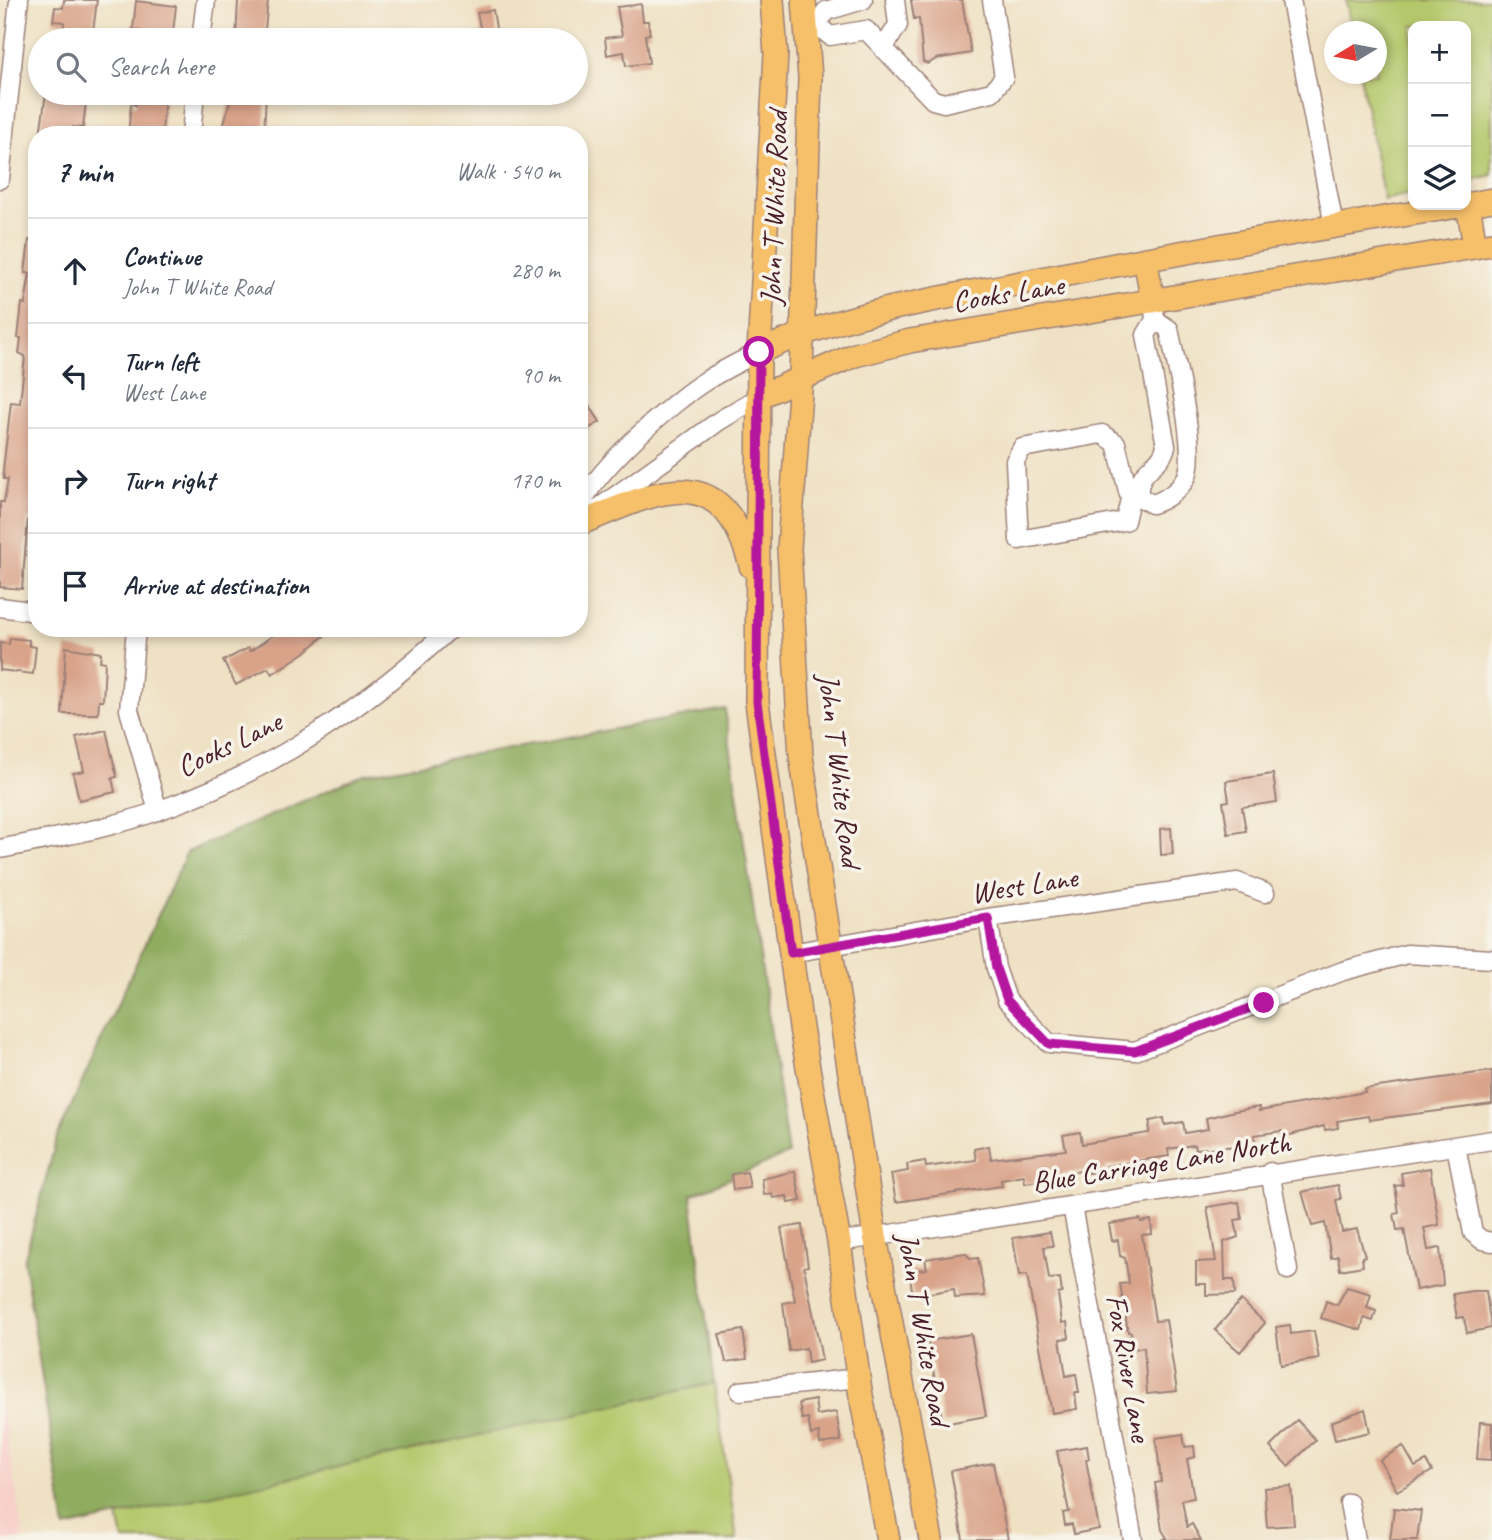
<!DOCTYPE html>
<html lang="en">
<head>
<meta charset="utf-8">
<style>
	:root { --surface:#fff; --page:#f6f6f7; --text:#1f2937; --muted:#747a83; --line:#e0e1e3 }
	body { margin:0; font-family:Caveat,sans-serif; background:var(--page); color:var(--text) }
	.controls { position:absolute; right:21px; top:21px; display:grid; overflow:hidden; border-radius:14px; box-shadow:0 4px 10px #0003 }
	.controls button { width:63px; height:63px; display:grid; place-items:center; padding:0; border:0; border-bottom:2px solid var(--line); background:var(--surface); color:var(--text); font:35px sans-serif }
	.compass { position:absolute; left:1324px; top:21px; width:63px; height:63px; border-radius:50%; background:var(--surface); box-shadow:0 4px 10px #0003; rotate:260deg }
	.stop { position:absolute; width:21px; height:21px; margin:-16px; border:5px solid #b5179e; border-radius:50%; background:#fff }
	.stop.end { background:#b5179e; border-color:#fff; box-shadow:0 2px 7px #0008 }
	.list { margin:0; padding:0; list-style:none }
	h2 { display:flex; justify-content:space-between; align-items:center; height:91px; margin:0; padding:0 28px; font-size:30px }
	h2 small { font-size:23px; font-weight:400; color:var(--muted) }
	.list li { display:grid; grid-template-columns:46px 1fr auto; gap:21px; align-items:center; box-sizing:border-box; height:105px; padding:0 28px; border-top:2px solid var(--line) }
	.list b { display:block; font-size:26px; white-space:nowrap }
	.list p { margin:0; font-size:23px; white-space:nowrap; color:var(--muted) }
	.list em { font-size:23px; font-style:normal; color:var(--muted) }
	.icon { flex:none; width:38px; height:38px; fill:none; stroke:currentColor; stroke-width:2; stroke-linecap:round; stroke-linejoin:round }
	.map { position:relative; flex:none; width:1492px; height:1540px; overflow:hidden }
	.search { position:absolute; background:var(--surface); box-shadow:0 4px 10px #0003; left:28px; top:28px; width:560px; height:77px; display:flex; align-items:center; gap:18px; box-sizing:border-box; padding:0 24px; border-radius:38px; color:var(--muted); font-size:26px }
	.panel { position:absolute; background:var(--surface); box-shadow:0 4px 10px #0003; left:28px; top:126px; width:560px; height:511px; border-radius:28px }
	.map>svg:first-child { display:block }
	.built { fill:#f7d0ca }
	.green { fill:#b4c76b; stroke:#7f734b; stroke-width:2 }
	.forest { fill:#8fac5f; stroke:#6c6645; stroke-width:2 }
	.building { fill:#d9a38a }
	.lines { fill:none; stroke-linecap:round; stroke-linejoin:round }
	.minor-casing { stroke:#9c8078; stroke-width:21 }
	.major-casing { stroke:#9c8078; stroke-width:26 }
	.minor { stroke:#fff; stroke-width:18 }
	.major { stroke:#f6c06b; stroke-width:23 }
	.route { stroke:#b5179e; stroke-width:9 }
	.labels { text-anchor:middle; stroke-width:7; stroke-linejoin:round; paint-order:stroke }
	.street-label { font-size:30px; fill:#4a1f2b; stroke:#f7f3e8 }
</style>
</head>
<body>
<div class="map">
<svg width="1492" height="1540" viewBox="0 0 1492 1540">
	<rect width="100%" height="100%" fill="#f7f3e8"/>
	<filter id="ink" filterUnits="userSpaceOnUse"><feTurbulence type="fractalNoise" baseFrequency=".0143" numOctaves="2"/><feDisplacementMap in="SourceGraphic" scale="14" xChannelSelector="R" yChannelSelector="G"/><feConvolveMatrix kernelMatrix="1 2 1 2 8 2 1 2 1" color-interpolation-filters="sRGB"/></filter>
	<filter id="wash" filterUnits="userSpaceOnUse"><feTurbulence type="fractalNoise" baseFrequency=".00686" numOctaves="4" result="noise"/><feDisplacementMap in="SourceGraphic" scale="28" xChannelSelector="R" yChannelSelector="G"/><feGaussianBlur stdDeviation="1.57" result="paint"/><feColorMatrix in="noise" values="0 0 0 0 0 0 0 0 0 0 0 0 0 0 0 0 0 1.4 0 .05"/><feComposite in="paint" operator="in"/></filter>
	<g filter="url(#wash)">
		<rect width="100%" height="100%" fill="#efe1c4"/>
		<path class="built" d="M0,1394L24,1539L17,1540H0Z"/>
		<path class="green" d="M1346,0H1492V175L1466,181V26H1413V193L1384,200L1360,74H1376V32L1352,31Z
			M714,1383L737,1540H123L118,1514Z"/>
		<path class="forest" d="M725,709L788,1154L691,1195L714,1383L65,1528L24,1261L57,1137L187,852L365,774Z"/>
		<g id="blocks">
			<path class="building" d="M64,0H97L92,40H63L64,22L53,21L55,7L63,8Z
				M238,0H268L264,40H236Z
				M911,0H962L971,53L936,59L928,64L923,62L919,18L914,19Z
				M136,1L176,6L172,40H138L139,30L133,29Z
				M641,4L643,21H648L650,34L645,35L649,63L626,66L624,52L607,55L605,38L622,36L617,7Z
				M493,10L497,34L482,36L477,13Z
				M46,93H87L83,128L73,127L72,135H40Z
				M137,93H165L162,135H128L131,104L136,105Z
				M232,93H266L264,133L223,128Z
				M29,240L37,241V521L28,519L22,589L0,587V502H4L8,479H4L3,470L11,402L20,403L25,356L19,353L21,338H18L22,303L25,304L30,273H25Z
				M590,406L600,422L588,429L579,413Z
				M284,628H333L304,653L272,674L268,668L236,685L223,661L248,648L250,651Z
				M10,638L29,640V646L36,647L33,674L0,670V643L9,644Z
				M66,647L101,653L100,661L105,662L103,701H99L98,714H62Z
				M106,730L117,777L112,778L115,792L79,800L73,773L84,771L76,737Z
				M1273,774L1277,802L1242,807L1246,831L1228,834L1223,802L1229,801L1226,781Z
				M1171,828L1173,854L1161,855L1160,829Z
				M1492,1071V1104L1369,1120L1368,1116L1337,1121L1338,1128L1325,1130L1324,1126L1283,1137L1282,1131L1254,1135L1256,1145L1195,1149L1194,1145L1168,1149L1169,1156L1107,1166L1104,1171L1088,1173V1170L1061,1174V1178L1025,1183L1024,1176L1001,1180L1002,1186L896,1202L891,1174L908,1171L907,1164L925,1161L926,1167L976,1160L974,1149L989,1146L991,1159L1066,1150L1063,1135L1080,1132L1082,1144L1149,1133L1150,1121L1164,1118L1165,1125L1183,1122L1185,1133L1208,1129L1206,1118L1235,1111L1259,1107V1111L1365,1092L1364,1089Z
				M1430,1168L1439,1225L1424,1228L1428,1250L1440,1248L1443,1285L1416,1290L1404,1229L1397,1230L1394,1214L1399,1213L1395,1186L1403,1185L1401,1173Z
				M795,1171L801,1201L788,1203L787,1196L773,1198L772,1194L764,1195L762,1179Z
				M747,1172L750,1188L733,1190L731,1174Z
				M1338,1185L1341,1199L1336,1200L1342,1232L1357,1229L1365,1256L1362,1257L1363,1266L1340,1270L1338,1256L1331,1258L1325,1223L1312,1226L1302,1192Z
				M1239,1202L1242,1219L1235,1220L1238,1237L1224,1242L1225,1280H1234L1235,1294L1206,1295V1284H1196V1262L1216,1261L1207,1207Z
				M1140,1219L1141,1222L1151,1220L1152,1234L1142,1235L1155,1321L1166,1320L1177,1391L1147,1394L1144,1347L1134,1349L1131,1332H1128L1120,1284L1129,1283L1125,1258L1120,1256L1118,1240L1112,1241L1109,1224Z
				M802,1225L808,1266L804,1267L822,1360L808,1363L806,1348L789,1351L783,1303L795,1301L781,1228Z
				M1050,1232L1053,1246L1044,1247L1049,1279L1060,1278L1062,1293L1058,1294L1062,1323L1067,1322L1069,1338L1060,1339L1066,1376L1076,1374L1079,1393H1075L1077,1409L1052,1413L1027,1275L1019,1276L1013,1238Z
				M965,1253L971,1259L978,1258L985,1296L955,1298L954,1289L913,1296L909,1271L927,1269L925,1259Z
				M1347,1287L1371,1294L1367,1308L1376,1311L1373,1321L1364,1318L1361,1330L1321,1318L1326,1301L1337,1305Z
				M1472,1291H1486L1491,1328L1467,1333L1464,1317L1457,1318L1453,1294Z
				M1241,1300L1265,1323L1240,1352L1215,1330Z
				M1290,1325L1291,1334L1314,1331L1319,1359L1281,1365L1276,1327Z
				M743,1330L747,1359L726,1362L719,1334Z
				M971,1334L986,1416L943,1424L928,1341Z
				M815,1400L817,1415L836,1412L841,1441L820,1444L819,1433L811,1435L808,1418L802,1419L799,1403Z
				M1365,1409L1370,1432L1335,1440L1331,1422Z
				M1297,1420L1316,1440L1288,1466L1270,1447Z
				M1480,1422L1492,1423V1460L1477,1459Z
				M1183,1434L1185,1447L1194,1446L1195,1457L1187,1459L1194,1498L1182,1500L1187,1527L1192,1524L1201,1540H1162L1167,1538L1162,1530L1155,1483L1161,1482L1156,1438Z
				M1087,1446L1089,1459L1086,1460L1099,1529L1074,1534L1072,1524L1065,1525L1063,1513L1069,1512L1057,1451Z
				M1403,1446L1415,1467L1426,1461L1432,1471L1397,1491L1380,1460Z
				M993,1463L1008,1540H963L951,1471Z
				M1291,1486L1294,1525L1267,1527L1264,1488Z
				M1394,1508L1421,1511L1417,1540H1390Z"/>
		</g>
	</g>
	<g filter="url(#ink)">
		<use href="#blocks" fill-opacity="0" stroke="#9c8078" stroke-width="2"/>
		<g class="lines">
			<g class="minor-casing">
				<path id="minor" d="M1291,0L1334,226
					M816,24L830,36L866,30
					M806,26L816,24L826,11L863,0
					M866,30L933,100L944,103L992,92L1004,77L992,0
					M201,40L206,0
					M883,49L898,25L895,0
					M191,135L195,93
					M0,179L19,0
					M1102,434L1116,443L1130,499L1125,521L1019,540L1015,461L1022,448Z
					M1139,497C1136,467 1161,469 1166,446L1146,335L1155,320L1154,308
					M1130,499L1139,497L1152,504C1164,501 1180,490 1186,478C1199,453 1175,360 1169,329L1155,320
					M579,510C591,473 673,401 707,380C723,370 741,361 759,352
					M596,510L719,421L760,396
					M0,607L37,612
					M136,628L129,710L158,811
					M0,849C53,838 109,829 160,810C274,770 363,709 451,628
					M988,918L996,968L1007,1000L1049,1043L1135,1051L1343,971L1407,954L1492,959
					M791,953L988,918L1237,882L1265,893
					M1456,1146L1473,1233L1482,1240L1492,1242
					M1270,1172L1288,1270
					M1072,1206L1133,1540
					M839,1242L1492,1140
					M740,1391L858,1378
					M1349,1503L1356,1540"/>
			</g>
			<g class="major-casing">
				<path id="major" d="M772,0L776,54L759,352L757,702L801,1028L839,1242L860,1390L888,1540
					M804,0L810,77L801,378L789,548L801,756L875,1236L931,1540
					M1468,204L1475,247
					M1466,205L1492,200
					M1145,259L1153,301
					M759,352C845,312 938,299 1031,281C1175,253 1320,228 1465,205
					M760,396L855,355L910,341L1492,244
					M579,524C658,491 722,456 751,566"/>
			</g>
			<use href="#minor" class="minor"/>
			<use href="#major" class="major"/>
		</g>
	</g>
	<g class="lines" filter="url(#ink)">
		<path class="route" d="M759,352L757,702L791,953L988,918L996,968L1007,1000L1049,1044L1135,1051L1264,1003"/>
	</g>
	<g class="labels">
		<g class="street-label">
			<text transform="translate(774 208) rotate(-88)" y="10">John T White Road</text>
			<text transform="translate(1008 293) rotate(-9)" y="10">Cooks Lane</text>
			<text transform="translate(229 744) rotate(-26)" y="10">Cooks Lane</text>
			<text transform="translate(840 770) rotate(83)" y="10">John T White Road</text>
			<text transform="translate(1024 885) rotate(-9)" y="10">West Lane</text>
			<text transform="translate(1161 1162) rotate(-9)" y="10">Blue Carriage Lane North</text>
			<text transform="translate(924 1329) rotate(80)" y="10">John T White Road</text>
			<text transform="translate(1129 1368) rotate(80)" y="10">Fox River Lane</text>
		</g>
	</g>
</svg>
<div class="controls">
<button>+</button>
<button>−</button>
<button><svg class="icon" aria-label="layers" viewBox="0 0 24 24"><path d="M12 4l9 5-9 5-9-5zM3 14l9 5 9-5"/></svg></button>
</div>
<svg class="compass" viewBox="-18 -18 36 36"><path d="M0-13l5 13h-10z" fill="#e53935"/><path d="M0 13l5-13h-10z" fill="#747a83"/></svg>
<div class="stop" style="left:759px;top:352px"></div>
<div class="stop end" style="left:1264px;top:1003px"></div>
<div class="search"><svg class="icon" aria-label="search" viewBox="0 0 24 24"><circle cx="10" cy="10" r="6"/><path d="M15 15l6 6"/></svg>Search here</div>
<section class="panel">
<h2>7 min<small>Walk · 540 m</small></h2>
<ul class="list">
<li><svg class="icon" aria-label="ahead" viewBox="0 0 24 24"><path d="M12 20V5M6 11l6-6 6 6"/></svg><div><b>Continue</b><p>John T White Road</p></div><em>280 m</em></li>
<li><svg class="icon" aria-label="left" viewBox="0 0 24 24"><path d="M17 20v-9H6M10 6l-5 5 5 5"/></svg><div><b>Turn left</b><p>West Lane</p></div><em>90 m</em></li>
<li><svg class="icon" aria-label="right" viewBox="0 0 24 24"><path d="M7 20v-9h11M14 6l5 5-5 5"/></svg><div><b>Turn right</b></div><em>170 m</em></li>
<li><svg class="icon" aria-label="arrive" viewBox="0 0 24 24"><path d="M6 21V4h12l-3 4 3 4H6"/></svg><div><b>Arrive at destination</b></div></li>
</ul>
</section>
</div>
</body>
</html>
